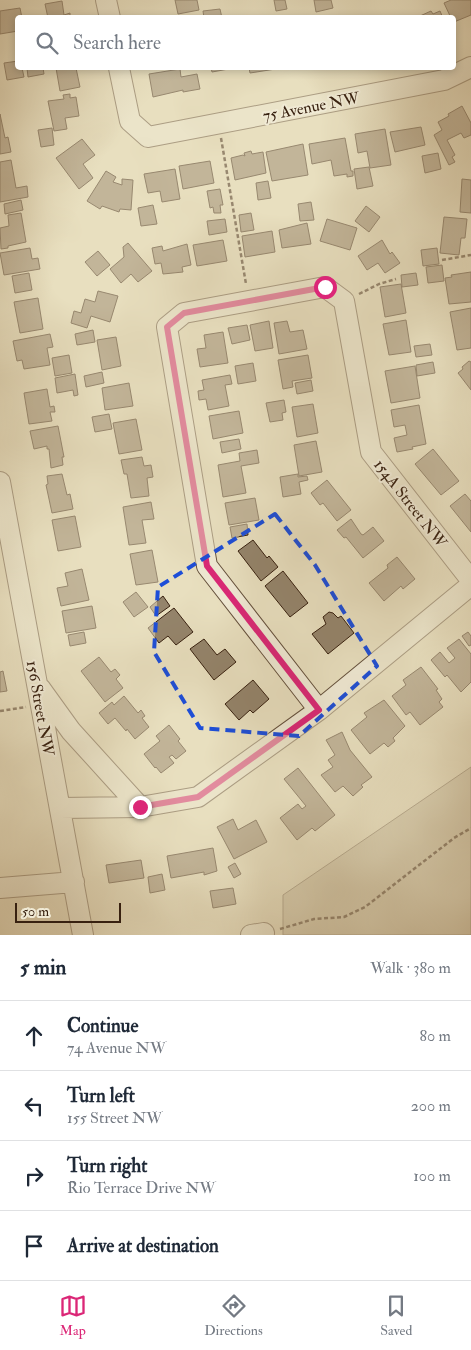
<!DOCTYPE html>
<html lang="en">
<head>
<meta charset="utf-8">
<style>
	:root { --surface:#fff; --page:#f2f2f3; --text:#1f2937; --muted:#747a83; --line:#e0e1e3; --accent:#db2777 }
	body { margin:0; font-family:"IM FELL Double Pica",serif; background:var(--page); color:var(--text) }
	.scale { position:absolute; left:15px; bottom:12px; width:106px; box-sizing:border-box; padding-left:5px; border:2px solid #382110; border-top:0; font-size:14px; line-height:18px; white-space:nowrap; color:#382110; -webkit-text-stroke:4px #f0ead5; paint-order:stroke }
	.stop { position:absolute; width:15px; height:15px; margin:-11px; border:4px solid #db2777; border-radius:50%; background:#fff }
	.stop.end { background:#db2777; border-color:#fff; box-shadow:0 1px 5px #0008 }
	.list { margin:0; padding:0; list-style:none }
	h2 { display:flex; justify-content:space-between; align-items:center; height:65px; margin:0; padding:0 20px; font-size:21px }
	h2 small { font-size:16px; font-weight:400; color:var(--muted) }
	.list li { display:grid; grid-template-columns:32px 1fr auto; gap:15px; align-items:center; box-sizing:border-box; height:70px; padding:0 20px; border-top:1px solid var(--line) }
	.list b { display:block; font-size:19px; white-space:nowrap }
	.list p { margin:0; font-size:16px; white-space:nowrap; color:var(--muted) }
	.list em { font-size:16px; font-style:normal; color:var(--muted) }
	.icon { flex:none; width:28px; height:28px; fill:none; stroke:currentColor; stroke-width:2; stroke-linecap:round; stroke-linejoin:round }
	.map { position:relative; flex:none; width:471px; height:935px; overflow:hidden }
	.search { position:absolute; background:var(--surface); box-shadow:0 2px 8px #0003; left:15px; right:15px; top:15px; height:55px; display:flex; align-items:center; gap:12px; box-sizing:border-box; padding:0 18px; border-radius:5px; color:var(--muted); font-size:19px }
	.sheet { height:345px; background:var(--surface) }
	nav { display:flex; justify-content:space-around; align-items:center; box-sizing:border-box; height:70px; border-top:1px solid var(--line); background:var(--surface); font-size:14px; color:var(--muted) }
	nav a { display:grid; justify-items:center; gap:2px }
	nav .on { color:var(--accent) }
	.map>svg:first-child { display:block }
	.green { fill:#cabfa1; stroke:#817058 }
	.building { fill:#94846b; stroke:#382110 }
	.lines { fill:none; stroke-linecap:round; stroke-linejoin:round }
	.minor-casing { stroke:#64503c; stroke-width:22 }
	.path { stroke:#382110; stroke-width:2.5; stroke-dasharray:4 2.5; stroke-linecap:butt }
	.minor { stroke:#f0ead5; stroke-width:20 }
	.route { stroke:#db2777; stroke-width:6 }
	.marked { fill:none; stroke:#1d4ed8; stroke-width:4; stroke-dasharray:10 6; stroke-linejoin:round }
	.labels { text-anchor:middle; stroke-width:4; stroke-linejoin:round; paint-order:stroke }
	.street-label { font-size:16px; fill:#382110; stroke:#f0ead5 }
</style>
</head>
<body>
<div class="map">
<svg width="471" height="935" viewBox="0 0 471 935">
	<rect width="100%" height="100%" fill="#e8dfbf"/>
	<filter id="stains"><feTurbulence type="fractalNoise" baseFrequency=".004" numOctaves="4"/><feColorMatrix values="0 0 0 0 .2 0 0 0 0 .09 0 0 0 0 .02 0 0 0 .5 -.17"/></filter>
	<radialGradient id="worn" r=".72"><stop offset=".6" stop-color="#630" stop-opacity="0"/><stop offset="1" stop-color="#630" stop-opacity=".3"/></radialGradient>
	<path class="green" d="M471,767V935H283V895Z"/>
	<path class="building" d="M175,0H197L199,10L178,14Z
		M274,0H285L287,9L276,11Z
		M314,0H331L333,8L316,12Z
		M451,0H471V15L454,22V18H451L444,3Z
		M62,1L64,15L70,13V18H48L45,4Z
		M20,8L22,18H18V31L0,34V11Z
		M220,9L222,18H204L203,11Z
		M431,11L433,14L440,11L443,18H421L420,16Z
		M18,61V68H22L24,77L7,80L4,63Z
		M27,68H43L44,74L28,77Z
		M56,68H76L80,87L60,91Z
		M211,68H234L212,72Z
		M249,68H282L250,73Z
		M180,69L181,77L197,74L200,89L183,92V90L153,97L149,74Z
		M70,94V98L76,97L79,116L65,118L67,129L54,131L48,101L64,99L63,95Z
		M462,106L471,123V135L464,138L461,133L447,140L455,155L452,157L455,162L449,165L434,135L442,130L438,122L449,116L448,114Z
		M0,114L5,138L8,137L11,152L0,154Z
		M421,127L425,145L395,152L390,132Z
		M52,128L54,145L41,147L38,130Z
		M385,129L391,165L370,168L367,151L358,153L355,134Z
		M345,138L351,171H353V176L347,177V174L334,176L331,160L312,164L309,144Z
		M82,139L95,155L83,164L93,178L79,189L56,158Z
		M303,144L308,175L272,181L266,152Z
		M251,151L252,154L263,152L266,173L235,180L231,158L243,155L245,156L244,153Z
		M438,153L441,169L425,173L422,156Z
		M11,160L16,188L27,186L28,197L0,202V162Z
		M210,161L214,183L183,189L179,166Z
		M369,167L373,186L357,189L354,169Z
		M175,169L180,199L162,202L160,191L148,193L144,174Z
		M106,171L116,177L113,182L122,185V179L133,180L131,210L120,209L119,212L102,206L100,209L87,201Z
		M462,179L471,180V213L460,212Z
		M268,181L271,198L258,200L256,183Z
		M220,189L223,205H220L221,213H214L213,207L210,208L207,191Z
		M21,200L23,210L5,214L4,204Z
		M311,202L314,220L300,221L298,204Z
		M153,205L157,224L141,226L138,208Z
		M366,206L380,217L369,232L355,221Z
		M21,213L26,242L8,246V248L1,249L0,228L9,226L8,215Z
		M251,213L254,230L241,232L239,215Z
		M444,217L467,219L465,238H461L459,255L440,253Z
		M225,219L227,232L209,235L207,221Z
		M327,219L357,228L350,250L320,241Z
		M307,223L311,244L282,248L279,230Z
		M272,231L275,252L245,257L242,236Z
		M223,240L227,261L197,266L193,245Z
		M382,240L390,254L392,252L400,263L385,273L378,263L367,270L358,256Z
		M128,243L152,271L138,282L131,274L121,283L110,269L124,257L123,247Z
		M187,244L191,265L182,267L183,272L163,274L161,263L155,264L152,248L162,246L163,251Z
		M30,248L32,259L38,258L40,269L4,275L0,253Z
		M437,248L439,264L423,266L421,250Z
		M98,251L110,265L97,276L85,262Z
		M442,265L444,281L428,283L426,267Z
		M471,272V302L449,304L445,278L452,277L451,275Z
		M29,273L32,290L15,293L12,276Z
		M416,273L418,285L402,287L401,275Z
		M401,284L406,313L385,317L380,287Z
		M98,291L118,296L110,322L91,316L87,328L71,323L74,311L81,313L85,299L95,302Z
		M38,298L43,329L20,333L14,302Z
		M471,308V348L457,350L450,312Z
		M406,320L411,352L389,355L383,324Z
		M269,321L273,348L255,351L250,325Z
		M287,321L290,332L303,330L307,349L279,354L274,323Z
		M247,325L250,340L232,344L228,328Z
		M93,330L95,342L77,345L75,334Z
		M223,332L228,363L200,367L197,349L206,348L204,335Z
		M50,334L53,347L47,348L50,365L24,369L22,360L17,361L13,341Z
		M116,337L121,366L102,370L97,340Z
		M430,344L432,355L416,357L414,346Z
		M69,355L72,373L55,376L52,358Z
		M308,355L312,378L292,381L293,387L283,389L278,360Z
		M469,361L471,362V390L458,373L463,369L462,367Z
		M433,362L435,373L417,376L416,365Z
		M253,363L256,381L238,384L235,366Z
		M415,366L420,398L391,403L385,371Z
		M102,372L104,383L86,387L84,376Z
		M75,374L78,395L74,396L73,390L57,393L55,378Z
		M230,375L232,384L225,385L229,406L208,410L206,399L199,400L198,391L204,390L202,380Z
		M311,380L313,391L297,394L295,383Z
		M129,383L133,406L105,410L102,388Z
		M47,389L50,407L54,406L55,412H50L52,421L29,424L24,393Z
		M284,400L286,412L282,413L283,420L270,422L266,403Z
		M313,404L318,433L297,437L292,407Z
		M419,405L426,444L412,447L413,449L397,452L394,438L407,435L405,425L394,427L391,410Z
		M239,411L243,433L213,439L209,416Z
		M109,414L112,429L95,432L92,417Z
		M136,419L142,450L119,454L113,423Z
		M58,426L64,457H62L63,465L51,468L49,449H47V446L34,449L30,431Z
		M239,439L241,449L222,453L220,442Z
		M316,441L322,472L299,476L294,445Z
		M433,449L459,481L441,495L415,464Z
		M257,450L259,463L241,466L246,493L223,497L218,465L240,461L239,453Z
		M142,457L144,466L151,465L153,477L147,478L149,496L131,498L127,474H124L121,460Z
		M62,474L67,495L70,494L73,509L52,513L46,485L48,484L47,476Z
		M298,474V477L307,476L308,480L299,482L301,494L283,497L280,477Z
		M327,480L351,510L337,521L323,503L320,505L311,493Z
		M465,494L471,501V532L450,506Z
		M255,498L259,520L229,525L225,503Z
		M151,502L154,519L142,520L146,543L129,545L123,507Z
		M75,516L81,547L58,551L52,520Z
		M351,519L361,534L363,535L373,527L384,541L363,558L346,537L344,538L337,530Z
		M247,524L248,535L232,538L230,527Z
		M253,540L267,558L269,556L278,567L261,581L238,551Z
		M152,550L158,582L136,585L130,554Z
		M397,557L415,579L403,589L401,586L384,601L369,583L388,568L387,565Z
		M82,569L89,600L61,606L57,588L68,586L65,573Z
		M283,571L308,603L290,617L265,586Z
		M136,592L148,607L134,617L123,602Z
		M163,596L170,606L156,616L150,607Z
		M92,606L96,628L66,633L62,611Z
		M174,608L193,632L176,645L168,636L159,643L148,628Z
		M329,612L333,613L338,618L341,616L354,633L328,654L312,634L326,624L323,617Z
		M84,632L86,643L70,646L68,635Z
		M468,632L471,636V645L469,646L462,636Z
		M204,639L217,655L225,649L236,662L214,680L190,649Z
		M459,639L471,654V682L461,692L447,675L445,677L431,660L440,652L449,663L455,658L447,648Z
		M99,657L111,672L115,669L120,675L116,679L123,688L105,702L81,671Z
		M421,667L438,689L436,690L442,699L439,702L443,707L420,725L410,712L406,715L392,696L406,685L403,680Z
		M3,671L7,691L0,692V672Z
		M253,680L269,699L253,713L250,710L239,720L225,704Z
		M124,696L138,713L141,710L145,716L142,718L149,727L135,739L127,729L126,731L115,718L108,724L99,713L112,702L114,705Z
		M384,700L405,726L393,738L395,741L388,747L384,743L370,754L351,730L367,717L364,713Z
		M169,725L180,739L178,741L186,751L176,759L172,755L169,757L174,763L161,773L156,767L155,768L144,754L160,741L156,736Z
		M342,732L350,750L372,777L361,785L363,787L353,796L343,786L335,792L321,775L333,767L328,760L335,755L326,740Z
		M298,768L335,815L315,831L312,828L297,840L280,818L298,804L302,809L306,806L284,779Z
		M233,819L238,830L256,820L267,842L234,859L217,827Z
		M213,848L217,871L204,875V872L171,878L167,856Z
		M141,860L144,878L109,883L106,865Z
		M235,863L241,874L234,878L228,867Z
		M162,874L165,890L150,893L148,877Z
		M233,888L236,904L213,908L210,891Z"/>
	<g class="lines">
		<g class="minor-casing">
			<path id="minor" d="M106,0L110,18
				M119,68L130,121L148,137L444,80L471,67
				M0,482L83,935
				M40,688L71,731L140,807
				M319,710L207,566L167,327L184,313L325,287L344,301L371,452L471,580
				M60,808L140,807L198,797L319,710L471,585
				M0,888L74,882
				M251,935L264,933"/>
		</g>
		<path class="path" d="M221,138L246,284
			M442,260L471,255
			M359,294L379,284L396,279
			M0,711L26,707
			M280,929L314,919L344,917L365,907L454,838L471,828"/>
		<use href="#minor" class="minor"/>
	</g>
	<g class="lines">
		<path class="route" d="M140,807L198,797L319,710L207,566L167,327L184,313L325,287"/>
	</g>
	<path d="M0 0H471V935H0ZM275,514L315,565L377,666L299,736L200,728L154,652L158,587Z" fill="#e8dfbf" fill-opacity=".55" fill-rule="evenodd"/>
	<path class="marked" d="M275,514L315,565L377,666L299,736L200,728L154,652L158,587Z"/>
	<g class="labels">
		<g class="street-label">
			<text transform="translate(311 106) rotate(-11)" y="6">75 Avenue NW</text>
			<text transform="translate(411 503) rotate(52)" y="6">154A Street NW</text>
			<text transform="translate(41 708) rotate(80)" y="6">156 Street NW</text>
		</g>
	</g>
	<rect width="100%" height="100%" filter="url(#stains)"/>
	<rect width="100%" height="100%" fill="url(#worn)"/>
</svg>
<div class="scale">50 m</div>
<div class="stop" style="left:325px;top:287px"></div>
<div class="stop end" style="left:140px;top:807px"></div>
<div class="search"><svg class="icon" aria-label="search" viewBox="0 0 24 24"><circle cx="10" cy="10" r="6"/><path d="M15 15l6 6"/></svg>Search here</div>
</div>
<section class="sheet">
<h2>5 min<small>Walk · 380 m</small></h2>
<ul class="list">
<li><svg class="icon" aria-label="ahead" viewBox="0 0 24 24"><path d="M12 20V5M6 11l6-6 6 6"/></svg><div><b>Continue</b><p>74 Avenue NW</p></div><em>80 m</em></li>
<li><svg class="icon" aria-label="left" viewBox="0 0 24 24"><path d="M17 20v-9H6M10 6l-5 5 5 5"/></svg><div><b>Turn left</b><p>155 Street NW</p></div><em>200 m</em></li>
<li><svg class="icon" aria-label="right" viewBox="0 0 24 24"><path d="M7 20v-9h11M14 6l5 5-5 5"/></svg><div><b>Turn right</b><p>Rio Terrace Drive NW</p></div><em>100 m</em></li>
<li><svg class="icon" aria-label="arrive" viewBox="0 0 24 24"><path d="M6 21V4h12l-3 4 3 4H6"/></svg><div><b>Arrive at destination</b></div></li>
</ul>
</section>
<nav>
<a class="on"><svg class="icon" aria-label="map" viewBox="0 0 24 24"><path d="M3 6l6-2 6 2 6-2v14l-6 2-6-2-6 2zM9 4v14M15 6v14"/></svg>Map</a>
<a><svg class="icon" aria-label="directions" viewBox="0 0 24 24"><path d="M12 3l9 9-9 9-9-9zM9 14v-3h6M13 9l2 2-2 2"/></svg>Directions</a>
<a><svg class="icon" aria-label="saved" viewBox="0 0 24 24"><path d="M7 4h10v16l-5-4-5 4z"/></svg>Saved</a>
</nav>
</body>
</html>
